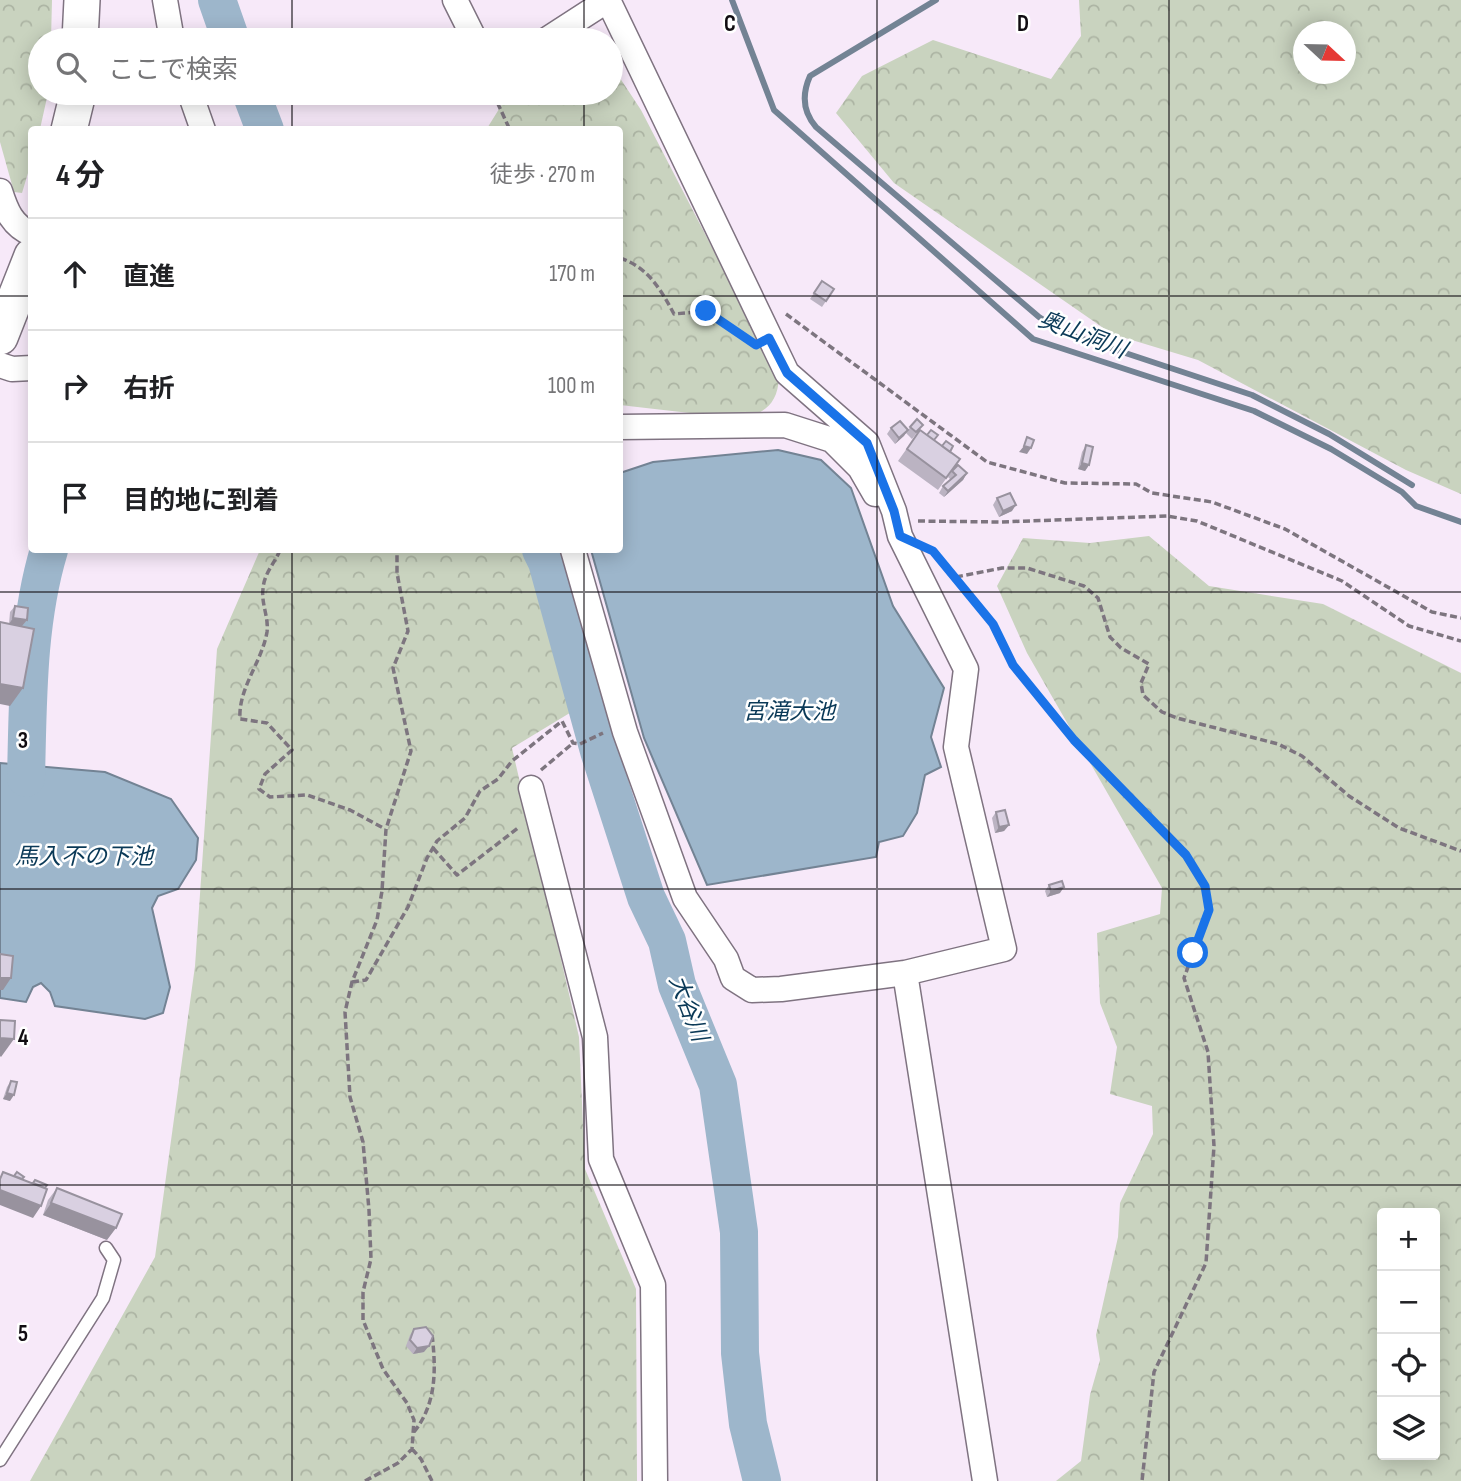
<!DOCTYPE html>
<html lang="ja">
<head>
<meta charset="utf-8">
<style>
	:root { --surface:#fff; --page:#f6f6f6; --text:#202124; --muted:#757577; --line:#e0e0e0 }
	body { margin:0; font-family:"Sofia Sans Condensed","Noto Sans JP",sans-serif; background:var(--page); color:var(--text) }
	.controls { position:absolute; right:21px; bottom:21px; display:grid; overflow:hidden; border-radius:7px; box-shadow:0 4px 18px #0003 }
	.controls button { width:63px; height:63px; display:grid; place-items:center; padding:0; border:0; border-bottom:2px solid var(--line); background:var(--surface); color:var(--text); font:35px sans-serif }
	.compass { position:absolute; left:1293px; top:21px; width:63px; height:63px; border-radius:50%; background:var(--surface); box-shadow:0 4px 18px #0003; rotate:112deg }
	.stop { position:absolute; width:21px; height:21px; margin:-16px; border:5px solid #1a73e8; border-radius:50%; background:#fff }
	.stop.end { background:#1a73e8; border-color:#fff; box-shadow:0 2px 7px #0008 }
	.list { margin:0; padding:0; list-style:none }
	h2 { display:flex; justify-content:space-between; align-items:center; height:91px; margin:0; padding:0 28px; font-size:30px }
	h2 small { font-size:23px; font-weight:400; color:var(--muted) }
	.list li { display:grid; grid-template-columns:46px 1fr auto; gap:21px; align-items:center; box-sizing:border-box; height:112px; padding:0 28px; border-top:2px solid var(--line) }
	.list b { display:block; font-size:26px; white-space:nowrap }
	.list em { font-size:23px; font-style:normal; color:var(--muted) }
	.icon { flex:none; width:38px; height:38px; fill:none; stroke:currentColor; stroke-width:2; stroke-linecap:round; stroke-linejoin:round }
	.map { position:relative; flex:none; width:1461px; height:1481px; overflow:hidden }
	.search { position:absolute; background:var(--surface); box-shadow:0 4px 18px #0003; left:28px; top:28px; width:595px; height:77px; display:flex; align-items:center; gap:18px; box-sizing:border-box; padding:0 24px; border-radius:38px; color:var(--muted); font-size:26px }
	.panel { position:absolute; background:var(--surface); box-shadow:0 4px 18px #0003; left:28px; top:126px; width:595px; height:427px; border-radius:7px }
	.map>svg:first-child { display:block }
	.forest { fill:url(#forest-crowns); fill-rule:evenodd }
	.water { fill:#9db6cb; stroke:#738394; stroke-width:2 }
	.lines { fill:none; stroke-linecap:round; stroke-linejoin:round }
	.stream { stroke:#738394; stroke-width:6 }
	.river { stroke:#9db6cb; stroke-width:38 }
	.lane-casing { stroke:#7f7381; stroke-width:15 }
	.street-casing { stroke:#7f7381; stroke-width:27 }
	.secondary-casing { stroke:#7f7381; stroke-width:38 }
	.path { stroke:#7d757f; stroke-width:3.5; stroke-dasharray:7 3.5; stroke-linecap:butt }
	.lane { stroke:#fff; stroke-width:12 }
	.street { stroke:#fff; stroke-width:24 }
	.secondary { stroke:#fff; stroke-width:35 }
	.wall { fill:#bbb3c2 }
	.shaded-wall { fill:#98929e }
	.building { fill:#d9d0e1; stroke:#98929e; stroke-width:2 }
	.route { stroke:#1a73e8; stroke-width:9 }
	.grid { fill:none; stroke:#110d12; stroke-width:2; stroke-opacity:0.55 }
	.labels { text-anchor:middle; stroke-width:5; stroke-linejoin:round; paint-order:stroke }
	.water-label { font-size:23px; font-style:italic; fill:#0a3957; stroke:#fff }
	.grid-label { font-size:23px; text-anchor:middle; font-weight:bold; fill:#110d12; stroke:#fff; stroke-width:5; stroke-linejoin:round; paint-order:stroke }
</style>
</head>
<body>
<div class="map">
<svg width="1461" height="1481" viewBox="0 0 1461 1481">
	<defs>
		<pattern id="forest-crowns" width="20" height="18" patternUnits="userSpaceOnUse" patternTransform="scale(1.75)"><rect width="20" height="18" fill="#c9d3bf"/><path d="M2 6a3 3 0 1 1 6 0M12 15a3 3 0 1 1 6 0" fill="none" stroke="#acb4a3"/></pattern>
	</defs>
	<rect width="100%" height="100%" fill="#f7e9f9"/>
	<path class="forest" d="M0,0H52L51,40H40V93H48L40,129L32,130L31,163L22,193L14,192L0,142Z
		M1079,0H1461V494L1406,470L1198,360L1112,334L894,183L836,113L862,76L933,40L1051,79L1081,36ZM1304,32H1346V74H1304Z
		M611,71L616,72L641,110L779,377C777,429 726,417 690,413C666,410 643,408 620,405V130H486L509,93H611Z
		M1149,536L1209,586L1323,604L1461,673V1481H1056L1081,1461L1090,1395L1100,1360L1096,1335L1118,1237L1120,1203L1153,1134L1152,1106L1110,1094L1117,1047L1100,1003L1097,933L1160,914L1162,888L1027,653L997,586L1023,538L1090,543ZM1435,1213V1455H1382V1213Z
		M260,550H537L536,559L578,708L512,748L579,1037L585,1169L636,1289L637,1481H30L155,1257L195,966L217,649Z"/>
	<path class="water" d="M778,450L821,460L851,488L893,606L944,688L931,737L941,767L925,775L917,813L903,836L879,842L876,857L707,885L644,738L591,550H620V473L653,462Z
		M0,763L105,772L171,799L198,838L196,860L178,889L158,896L152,908L170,987L163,1013L145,1019L55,1006L50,992L41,983L33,987L26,1002L0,998Z"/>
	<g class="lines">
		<path class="stream" d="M732,0L774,110L1033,339L1254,411L1331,449L1402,492L1416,506L1461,522
			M936,0L810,76C802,94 802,111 816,127L1039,317L1062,332L1252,395L1329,434L1412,485"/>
		<path class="river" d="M217,0L231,40
			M251,93L265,130
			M541,550L547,562L599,751L646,897L667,941L677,985L718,1085L739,1232L740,1353L748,1424L762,1481
			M26,778C28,702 27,623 49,550"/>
		<g class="lane-casing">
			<path id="lane" d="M0,1460L103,1298L114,1260L106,1248"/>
		</g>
		<g class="street-casing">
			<path id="street" d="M165,0L172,40
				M455,0L475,40
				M608,0L787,373L867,443L894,511L900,536L966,669L956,747L1004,949L905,973L985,1481
				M546,40L608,0
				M190,93L203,130
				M0,191C6,210 12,226 32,234
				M0,365L12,369L32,368
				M620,427L785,425L832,440L860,468L875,494
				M573,550L625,732L685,898L726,959L733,978L752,990L781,989L905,973
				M531,788L595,1037L601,1159L653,1285L655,1481"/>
		</g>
		<g class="secondary-casing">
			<path id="secondary" d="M80,40L82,0
				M69,130L78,93
				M0,337L32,256"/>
		</g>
		<path class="path" d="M493,93L510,130
			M620,258C648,267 661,290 674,314L706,311L745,340
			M786,314L987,462L1065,483L1136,484L1152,493L1212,502L1285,529L1432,612L1461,618
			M918,521L1000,522L1167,516L1197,521L1342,581L1409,626L1461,641
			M280,550C275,563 264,573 263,589C261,603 269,618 267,632C262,662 238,688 240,719L267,723L292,750L265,774L259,789L270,797L307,795L350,810L385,829
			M935,553L993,624L1012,665L1074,740L1186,855L1205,886L1209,910L1184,978L1208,1052L1214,1146L1206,1263L1154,1372L1142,1481
			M956,577L1002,568H1027L1084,586L1098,598L1110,637L1121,648L1149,664L1141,683L1143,695L1162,712L1177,718L1278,744L1302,756L1349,796L1399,828L1461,851
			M541,770L572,744
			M433,848L457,875L518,828
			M352,982L366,980L408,907L427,858L437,841L465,818L480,791L498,779L512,761L562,721L573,743L580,744L603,733
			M414,1432C437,1403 436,1369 432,1334
			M412,1449L421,1459L432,1481
			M365,1481L398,1463L412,1449L414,1420L407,1403L383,1369L363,1320V1292L371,1259L369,1210L363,1142L350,1097L345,1012L352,982L377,920L382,891L386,829L411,751L393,668L408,631L397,573V550"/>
		<use href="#lane" class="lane"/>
		<use href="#street" class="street"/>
		<use href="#secondary" class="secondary"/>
	</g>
	<path class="wall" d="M822,281L834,289L822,307L810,299Z
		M917,419L923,425L912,439L906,433L895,444L887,434L891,428L908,430Z
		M920,430L960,459L938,490L898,461Z
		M1086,445L1089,465L1085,471L1078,469L1082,452Z
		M952,471L967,473L963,480L944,497L939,493L943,486L951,480L948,477Z
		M997,498L1012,511L999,517L993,505Z
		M15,606L27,620L22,626L9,624L10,612Z
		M996,812L1009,825L1004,831L995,833L992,818Z
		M1049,885L1060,893L1047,897L1045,891Z
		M11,1081L10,1101L3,1099L7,1087Z
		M57,1188L107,1240L43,1215L48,1200Z
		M414,1329L424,1352L413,1354L406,1346L410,1335Z"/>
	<path class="shaded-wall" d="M908,430L904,436L895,444L899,438Z
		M1024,446L1031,448L1027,454L1019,452Z
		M1082,463L1089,465L1085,471L1078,469Z
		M967,473L963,480L944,497L948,491Z
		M1016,505L1012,511L999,517L1003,511Z
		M13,618L27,620L22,626L9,624Z
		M0,684L23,688L10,706L0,704Z
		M1009,825L1004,831L995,833L999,827Z
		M1064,887L1060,893L1047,897L1051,891Z
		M0,978H11L3,990H0Z
		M0,1038L14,1039L1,1057L0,1056Z
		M7,1093L14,1095L10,1101L3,1099Z
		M0,1190L41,1206L33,1218L0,1205Z
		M51,1203L116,1228L107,1240L43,1215Z
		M429,1346L424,1352L413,1354L417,1348Z"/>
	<path class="building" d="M822,281L834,289L826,301L814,293Z
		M917,419L923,425L916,432L910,427Z
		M900,421L908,430L899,438L891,428Z
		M920,430L960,459L946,478L907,449Z
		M931,430L938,435L934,440L927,435Z
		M1027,437L1034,440L1031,448L1024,446Z
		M946,441L953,446L950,452L942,446Z
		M1086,445L1093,447L1089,465L1082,463Z
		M958,465L967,473L948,491L943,486L956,475L952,471Z
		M1010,493L1016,505L1003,511L997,498Z
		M15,606L28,608L27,620L13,618Z
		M0,622L34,629L23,688L0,684Z
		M1005,810L1009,825L999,827L996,812Z
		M1062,881L1064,887L1051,891L1049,885Z
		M0,954L13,956L11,978H0Z
		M0,1020L15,1021L14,1039L0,1038Z
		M11,1081L17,1082L14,1095L7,1093Z
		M3,1172L47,1189L41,1206L0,1190V1179Z
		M17,1172L24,1177L22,1179L14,1176Z
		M35,1180L47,1185L45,1188L33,1183Z
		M57,1188L122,1214L116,1228L51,1203Z
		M426,1327L433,1336L429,1346L417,1348L410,1340L414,1329Z"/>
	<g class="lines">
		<path class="route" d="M706,311L756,345L769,338L787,373L867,443L894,511L900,536L933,551L993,624L1013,665L1074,740L1186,855L1205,886L1209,910L1193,953"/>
	</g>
	<path class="grid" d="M292,0V40M584,0V40M877,0V1481M1169,0V1481M292,93V130M584,93V130M0,296H32M620,296H1461M292,550V1481M584,550V1481M0,592H1461M0,889H1461M0,1185H1461"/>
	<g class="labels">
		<g class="water-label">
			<text transform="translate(1083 334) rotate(21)" y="8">奥山洞川</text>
			<text x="789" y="719">宮滝大池</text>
			<text x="84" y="864">馬入不の下池</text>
			<text transform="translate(689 1008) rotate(69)" y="8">大谷川</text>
		</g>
	</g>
	<g class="grid-label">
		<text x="730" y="31">C</text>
		<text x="1023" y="31">D</text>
		<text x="23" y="748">3</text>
		<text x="23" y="1045">4</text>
		<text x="23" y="1341">5</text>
	</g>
</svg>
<div class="controls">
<button>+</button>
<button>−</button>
<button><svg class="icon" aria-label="locate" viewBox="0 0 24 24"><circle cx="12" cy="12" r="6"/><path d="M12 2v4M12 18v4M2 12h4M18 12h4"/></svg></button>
<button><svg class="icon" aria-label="layers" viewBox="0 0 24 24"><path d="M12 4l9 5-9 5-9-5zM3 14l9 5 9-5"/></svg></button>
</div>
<svg class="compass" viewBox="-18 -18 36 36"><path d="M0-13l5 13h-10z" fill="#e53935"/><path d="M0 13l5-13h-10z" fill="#757577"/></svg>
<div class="stop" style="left:1193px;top:953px"></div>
<div class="stop end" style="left:706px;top:311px"></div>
<div class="search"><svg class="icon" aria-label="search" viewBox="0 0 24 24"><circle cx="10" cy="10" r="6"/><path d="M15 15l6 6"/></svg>ここで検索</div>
<section class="panel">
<h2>4 分<small>徒歩 · 270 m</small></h2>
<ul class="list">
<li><svg class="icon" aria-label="ahead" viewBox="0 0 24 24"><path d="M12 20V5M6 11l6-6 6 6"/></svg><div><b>直進</b></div><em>170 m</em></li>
<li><svg class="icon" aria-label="right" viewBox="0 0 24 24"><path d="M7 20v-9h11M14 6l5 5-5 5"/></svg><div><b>右折</b></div><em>100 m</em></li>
<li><svg class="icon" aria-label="arrive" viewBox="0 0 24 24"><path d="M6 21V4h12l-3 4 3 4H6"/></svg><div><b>目的地に到着</b></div></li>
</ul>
</section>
</div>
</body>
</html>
